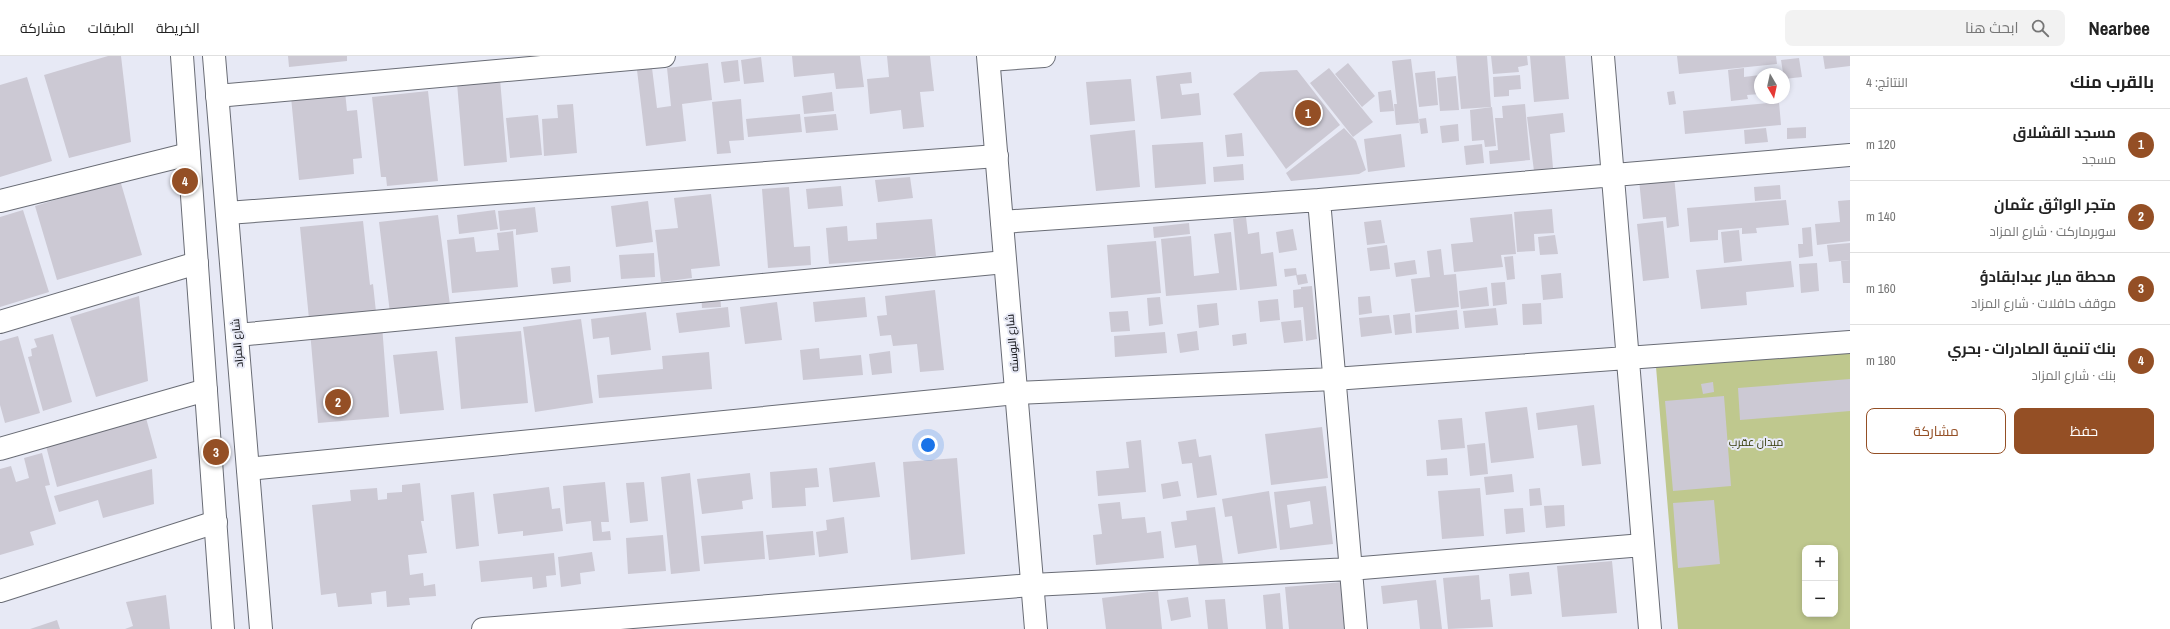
<!DOCTYPE html>
<html lang="ar">
<head>
<meta charset="utf-8">
<style>
	:root { --surface:#fff; --page:#f2f2f2; --text:#222; --muted:#767676; --line:#e0e0e0; --accent:#944f25 }
	body { margin:0; font-family:"Archivo Narrow",Cairo,sans-serif; background:var(--page); color:var(--text); direction:rtl }
	.controls { position:absolute; right:12px; bottom:12px; display:grid; overflow:hidden; border-radius:8px; box-shadow:0 2px 6px #0003 }
	.controls button { width:36px; height:36px; display:grid; place-items:center; padding:0; border:0; border-bottom:1px solid var(--line); background:var(--surface); color:var(--text); font:20px sans-serif }
	.compass { position:absolute; left:1754px; top:12px; width:36px; height:36px; border-radius:50%; background:var(--surface); box-shadow:0 2px 6px #0003; rotate:171deg }
	.you { position:absolute; left:928px; top:389px; width:14px; height:14px; margin:-10px; border:3px solid #fff; border-radius:50%; background:#1a73e8; box-shadow:0 0 0 6px #1a73e833 }
	.badge { display:grid; place-items:center; width:26px; height:26px; border-radius:50%; background:var(--accent); color:#fff; font-size:13px; font-weight:700 }
	.pin { position:absolute; translate:-50% -50%; border:2px solid #fff; box-shadow:0 1px 4px #0006 }
	.list { margin:0; padding:0; list-style:none }
	h2 { display:flex; justify-content:space-between; align-items:center; height:52px; margin:0; padding:0 16px; font-size:17px }
	h2 small { font-size:13px; font-weight:400; color:var(--muted) }
	.list li { display:grid; grid-template-columns:26px 1fr auto; gap:12px; align-items:center; box-sizing:border-box; height:72px; padding:0 16px; border-top:1px solid var(--line) }
	.list b { display:block; font-size:15px; white-space:nowrap }
	.list p { margin:0; font-size:13px; white-space:nowrap; color:var(--muted) }
	.list em { font-size:13px; font-style:normal; color:var(--muted) }
	.actions { display:flex; gap:8px; padding:12px 16px }
	.actions a { flex:1; padding:9px 0; border:1px solid var(--accent); border-radius:8px; text-align:center; font-size:14px; color:var(--accent) }
	.actions .main { background:var(--accent); color:#fff }
	.icon { flex:none; width:22px; height:22px; fill:none; stroke:currentColor; stroke-width:2; stroke-linecap:round; stroke-linejoin:round }
	.map { position:relative; flex:none; width:1850px; height:573px; overflow:hidden; direction:ltr }
	header { display:flex; align-items:center; gap:24px; box-sizing:border-box; height:56px; padding:0 20px; background:var(--surface); border-bottom:1px solid var(--line) }
	header strong { font-size:19px }
	nav { display:flex; gap:22px; margin-inline-start:auto; font-size:14px }
	.search { width:280px; height:36px; background:var(--page); display:flex; align-items:center; gap:10px; box-sizing:border-box; padding:0 14px; border-radius:8px; color:var(--muted); font-size:15px }
	main { display:flex }
	aside { flex:1; background:var(--surface) }
	.map>svg:first-child { display:block }
	.green { fill:#bfc88e; fill-rule:evenodd }
	.building { fill:#ccc9d4; fill-rule:evenodd }
	.lines { fill:none; stroke-linecap:round; stroke-linejoin:round }
	.minor-casing { stroke:#696c75; stroke-width:24 }
	.tertiary-casing { stroke:#696c75; stroke-width:24 }
	.minor { stroke:#fff; stroke-width:22 }
	.tertiary { stroke:#fff; stroke-width:22 }
	.labels { text-anchor:middle; stroke-width:4; stroke-linejoin:round; paint-order:stroke }
	.street-label { font-size:11px; fill:#0c0d11; stroke:#e7e9f5 }
	.park-label { font-size:11px; fill:#353b09; stroke:#e7e9f5 }
</style>
</head>
<body>
<header>
<strong>Nearbee</strong>
<div class="search"><svg class="icon" aria-label="search" viewBox="0 0 24 24"><circle cx="10" cy="10" r="6"/><path d="M15 15l6 6"/></svg>ابحث هنا</div>
<nav><a>الخريطة</a><a>الطبقات</a><a>مشاركة</a></nav>
</header>
<main>
<aside>
<h2>بالقرب منك<small>النتائج: 4</small></h2>
<ul class="list">
<li><span class="badge">1</span><div><b>مسجد القشلاق</b><p>مسجد</p></div><em>120 m</em></li>
<li><span class="badge">2</span><div><b>متجر الواثق عثمان</b><p>سوبرماركت · شارع المزاد</p></div><em>140 m</em></li>
<li><span class="badge">3</span><div><b>محطة ميار عبدابقادؤ</b><p>موقف حافلات · شارع المزاد</p></div><em>160 m</em></li>
<li><span class="badge">4</span><div><b>بنك تنمية الصادرات - بحري</b><p>بنك · شارع المزاد</p></div><em>180 m</em></li>
</ul>
<div class="actions"><a class="main">حفظ</a><a>مشاركة</a></div>
</aside>
<div class="map">
<svg width="1850" height="573" viewBox="0 0 1850 573">
	<rect width="100%" height="100%" fill="#e7e9f5"/>
	<path class="green" d="M1850,284V573H1678L1655,299ZM1805,492H1835V558H1805Z"/>
	<path class="building" d="M108,0H121L131,86L69,102L44,19Z
		M288,0H347V5L289,11Z
		M792,0H860L864,31L836,33L834,17L794,21Z
		M887,0H930L934,35L920,36L924,71L903,73L901,54L870,58L867,23L889,21Z
		M1456,0H1487L1491,51L1461,53Z
		M1491,0H1527L1528,9L1518,11L1519,16L1493,18Z
		M1530,0H1565L1569,43L1534,46Z
		M1677,0H1776L1777,8L1679,18Z
		M1823,0H1850V10L1825,13Z
		M761,1L764,26L744,28L741,4Z
		M1799,2L1802,21L1784,23L1781,4Z
		M1411,3L1419,67L1396,69L1394,48H1397L1392,5Z
		M738,4L740,25L724,27L721,6Z
		M708,7L712,44L682,48L686,85L646,90L637,14L652,12L657,52L671,50L667,12Z
		M1348,7L1375,40L1362,51L1335,18Z
		M1329,12L1373,66L1353,81L1310,27Z
		M1744,12V21L1760,19V38L1747,39L1748,43L1731,45L1728,14Z
		M1297,14L1340,69L1286,113L1233,38L1260,16Z
		M1435,15L1438,49L1419,51L1415,17Z
		M1191,16L1192,27L1180,28L1182,39L1199,37L1201,59L1161,63L1156,20Z
		M1520,19L1521,33L1509,34V40L1494,41L1493,21Z
		M1456,20L1459,54L1440,55L1437,22Z
		M27,21L52,105L0,121V29Z
		M500,23L507,106L464,110L457,27Z
		M1131,23L1135,65L1090,69L1086,26Z
		M1391,34L1394,55L1380,56L1378,36Z
		M345,35L347,55L357,54L362,102L353,103L354,118L299,124L291,41Z
		M428,35L438,125L387,130L386,121H381L372,41Z
		M1674,35L1676,48L1669,49L1667,36Z
		M832,36L834,55L804,58L802,40Z
		M741,43L744,84L729,85L731,97L717,98L712,46Z
		M1779,46L1781,69L1685,78L1683,55Z
		M573,48L577,97L544,100L542,63L558,62L557,49Z
		M1525,48L1530,104L1490,108L1489,95L1498,94L1495,62H1503L1502,50Z
		M1492,51L1496,90L1485,91L1484,84L1472,85L1470,54Z
		M1563,57L1565,76L1550,78L1553,112L1534,115L1527,61Z
		M800,58L802,76L748,81L746,63Z
		M836,58L838,74L806,77L804,61Z
		M538,59L542,99L510,102L506,62Z
		M1426,62L1428,77L1421,78L1419,63Z
		M1458,68L1459,85L1442,87L1440,70Z
		M1806,71V82L1787,83V72Z
		M1344,72L1356,85L1366,114L1359,118L1291,125L1286,117Z
		M1766,72L1768,86L1745,88L1744,74Z
		M1135,74L1140,131L1096,135L1090,79Z
		M1242,77L1244,100L1227,101L1225,79Z
		M1401,78L1405,111L1368,116L1364,83Z
		M1203,86L1206,128L1155,132L1152,89Z
		M1482,88L1484,107L1466,109L1464,90Z
		M1243,108L1244,124L1214,126L1213,111Z
		M1674,120L1679,170L1667,172L1666,161L1643,163L1639,124Z
		M910,121L913,142L878,146L875,124Z
		M120,124L142,199L57,224L35,150Z
		M1780,129L1781,143L1755,145L1754,131Z
		M841,130L843,150L808,153L806,133Z
		M789,131L794,191L810,190L811,209L768,212L762,133Z
		M711,138L720,210L691,213L692,222L661,226L655,174L678,172L674,142Z
		M1786,144L1789,169L1756,172L1757,177L1742,178V172L1718,174V184L1690,186L1687,152Z
		M1850,144V185L1817,189L1815,168L1840,166L1838,145Z
		M648,145L653,186L616,191L611,150Z
		M535,151L538,176L516,179V173L500,175L498,155Z
		M1552,153L1554,177L1534,178L1535,195L1517,196L1514,156Z
		M23,154L49,236L0,251V161Z
		M495,154L498,173L459,178L457,159Z
		M1512,158L1516,198L1501,199L1503,211L1454,216L1451,188L1473,186L1470,162Z
		M438,159L450,249L390,257L379,166Z
		M1246,161L1248,178L1259,176L1261,198L1273,196L1277,230L1240,234L1233,163Z
		M932,163L936,200L829,208L826,172L847,170L848,185L877,183L876,167Z
		M1381,164L1385,187L1367,189L1364,166Z
		M363,165L370,229L373,228L376,256L309,263L300,171Z
		M1663,165L1669,222L1643,225L1637,168Z
		M1189,167L1190,178L1154,182L1153,171Z
		M1811,171L1813,200L1799,202L1798,188H1803L1802,172Z
		M1293,173L1297,194L1279,197L1276,176Z
		M1739,174L1742,205L1724,207L1721,176Z
		M513,175L518,231L452,237L447,184L474,181L476,196L499,194L497,177Z
		M1231,176L1237,234L1166,240L1161,183L1191,180L1194,220L1219,217L1214,178Z
		M1555,179L1558,198L1540,199L1538,181Z
		M1156,185L1161,237L1111,242L1107,189Z
		M1850,187V204L1829,206L1827,189Z
		M1387,189L1390,213L1370,215L1367,192Z
		M1441,193L1444,219L1456,218L1459,251L1415,256L1411,223L1430,221L1427,195Z
		M654,197L655,221L621,223L619,199Z
		M1513,200L1515,223L1507,224L1504,201Z
		M1415,204L1417,218L1396,221L1394,207Z
		M1850,204V227H1843L1841,205Z
		M1791,205L1794,231L1746,236L1747,249L1701,253L1696,214Z
		M1817,207L1819,235L1801,237L1799,208Z
		M570,210L571,226L553,228L551,212Z
		M1296,212L1297,219L1285,221L1284,213Z
		M1561,217L1563,242L1543,244L1541,219Z
		M1306,218L1308,227L1298,229L1296,219Z
		M1505,226L1507,248L1493,250L1491,227Z
		M1312,230L1317,283L1306,285L1303,251L1294,252L1293,234L1301,233V231Z
		M1487,231L1489,250L1461,253L1459,235Z
		M935,234L944,314L920,316L917,288L893,290L891,279L880,280L877,260L887,259L885,240Z
		M720,236L721,251L702,252L701,237Z
		M139,240L148,325L96,341L70,261Z
		M1370,240L1372,257L1359,259L1358,241Z
		M865,241L867,261L815,266L813,246Z
		M1160,241L1163,268L1149,270L1147,242Z
		M1278,243L1280,264L1260,266L1258,245Z
		M777,246L782,284L745,288L740,251Z
		M1217,247L1219,269L1199,272L1197,249Z
		M1541,247L1542,268L1523,269L1522,248Z
		M728,251L730,271L679,277L676,257Z
		M1496,252L1498,269L1465,272L1463,255Z
		M1457,254L1459,273L1416,277L1415,259Z
		M1128,255L1130,275L1111,276L1109,256Z
		M646,256L651,294L611,299L609,281L593,283L591,263Z
		M1410,257L1412,277L1395,279L1393,259Z
		M1389,259L1392,277L1361,281L1359,262Z
		M581,263L593,347L535,356L523,271Z
		M1301,264L1303,285L1284,287L1281,266Z
		M382,269L389,361L318,367L310,275Z
		M521,275L528,347L461,353L455,281Z
		M1197,275L1199,294L1180,297L1177,278Z
		M1165,276L1167,297L1115,301L1114,280Z
		M1246,277L1247,288L1233,290L1232,279Z
		M53,278L72,346L43,355L28,301L32,300L31,293L37,291L34,283Z
		M18,280L40,357L5,367L0,349V285Z
		M819,292L820,303L861,299L863,319L803,324L800,294Z
		M437,295L444,354L400,358L393,299Z
		M890,295L892,317L872,319L869,298Z
		M709,296L712,333L599,342L597,319L663,313L662,300Z
		M1850,323V355L1740,364L1738,332Z
		M1713,326L1714,336L1703,338L1701,328Z
		M1724,340L1731,430L1673,435L1665,345Z
		M1594,349L1601,408L1582,410L1577,369L1538,374L1536,357Z
		M1527,351L1534,402L1491,407L1485,356Z
		M146,362L157,402L57,431L46,390Z
		M1462,362L1465,392L1441,394L1438,364Z
		M1322,371L1328,422L1271,429L1265,378Z
		M1196,383L1199,401L1211,399L1217,439L1197,442L1192,407L1182,408L1178,386Z
		M1141,384L1146,436L1098,440L1096,415L1129,412L1126,386Z
		M1485,387L1488,418L1470,420L1467,389Z
		M42,397L50,429L45,430L56,468L30,476L34,489L0,499V413L11,410L16,426L29,422L24,402Z
		M957,402L965,498L911,504L903,406Z
		M1447,402L1448,419L1427,420L1426,404Z
		M875,406L880,441L833,446L829,412Z
		M817,412L819,431L805,432L806,450L772,452L770,416Z
		M152,413L154,448L103,462L98,444L59,456L54,440Z
		M690,417L700,515L671,518L661,421Z
		M750,417L753,443L742,445L743,453L702,458L697,423Z
		M1512,418L1514,436L1486,439L1484,421Z
		M1178,425L1181,440L1163,443L1161,428Z
		M605,426L609,466H601L602,476L610,475L611,484L593,485L591,465L566,468L563,430Z
		M644,426L648,465L630,467L626,427Z
		M420,427L424,465H421L427,497L408,499L410,519L423,517L424,530L435,528L436,540L409,542L410,549L387,551L386,535L371,537L372,548L338,551L336,537L321,539L312,449L351,445L350,434L377,432L378,444L387,443V437L402,436V429Z
		M1326,430L1333,488L1280,494L1274,436ZM1310,445L1313,468L1290,472L1287,449Z
		M549,431L552,453L560,452L563,475L523,480V475L498,478L493,438Z
		M1480,432L1484,480L1442,483L1438,435Z
		M1540,432L1542,449L1530,450L1529,433Z
		M1269,435L1277,492L1238,498L1232,460L1225,461L1222,443Z
		M474,436L479,490L456,493L451,439Z
		M1714,444L1720,508L1678,512L1673,447Z
		M1120,446L1122,463L1145,461L1147,477L1161,475L1164,502L1096,509L1093,479L1102,478L1098,448Z
		M1564,449L1565,470L1546,472L1544,450Z
		M1215,451L1223,507L1199,510L1196,489L1175,492L1171,466L1187,464L1186,455Z
		M1523,452L1525,476L1506,478L1504,453Z
		M844,461L848,497L819,501L816,476L827,474L826,464Z
		M763,475L765,503L704,508L701,480Z
		M813,475L815,499L769,504L766,479Z
		M663,479L666,515L628,518L626,482Z
		M592,496L595,515L580,517L581,528L561,531L558,501Z
		M554,497L556,519L546,520L547,531L533,533L532,521L481,526L479,505Z
		M1612,505L1617,557L1562,561L1557,510Z
		M1529,516L1532,538L1511,540L1509,518Z
		M1479,519L1481,544L1490,543L1493,571L1448,573L1443,522Z
		M1436,524L1442,573H1420L1417,544L1383,548L1381,530Z
		M1343,526L1347,573H1289L1285,531Z
		M1158,535L1162,573H1106L1102,542Z
		M1280,537L1283,573H1266L1263,539Z
		M166,539L170,573H125L133,570L126,546Z
		M1188,541L1191,561L1171,565L1167,544Z
		M1225,543L1228,573H1208L1205,544Z
		M57,564L60,573H30Z"/>
	<g class="lines">
		<g class="minor-casing">
			<path id="minor" d="M1603,0L1650,573
				M989,4L1044,0
				M217,40L664,0
				M1319,144L1356,573
				M0,145L189,98
				M227,157L997,100
				M1002,166L1319,144L1850,99
				M0,266L197,207
				M237,279L1005,206
				M0,393L206,334
				M248,413L1016,337L1334,323L1850,286
				M0,535L216,466
				M483,573L1032,529L1350,513L1643,489"/>
		</g>
		<g class="tertiary-casing">
			<path id="tertiary" d="M182,0L223,573
				M214,0L261,573
				M988,0L1036,573"/>
		</g>
		<use href="#minor" class="minor"/>
		<use href="#tertiary" class="tertiary"/>
	</g>
	<g class="labels">
		<g class="street-label">
			<text transform="translate(237 287) rotate(-95)" y="4">شارع المزاد</text>
			<text transform="translate(1012 287) rotate(-95)" y="4">شارع البوسته</text>
		</g>
		<g class="park-label">
			<text x="1756" y="390">ميدان عقرب</text>
		</g>
	</g>
</svg>
<div class="controls">
<button>+</button>
<button>−</button>
</div>
<svg class="compass" viewBox="-18 -18 36 36"><path d="M0-13l5 13h-10z" fill="#e53935"/><path d="M0 13l5-13h-10z" fill="#767676"/></svg>
<div class="you"></div>
<div class="pin badge" style="left:1308px;top:57px">1</div>
<div class="pin badge" style="left:338px;top:346px">2</div>
<div class="pin badge" style="left:216px;top:396px">3</div>
<div class="pin badge" style="left:185px;top:125px">4</div>
</div>
</main>
</body>
</html>
